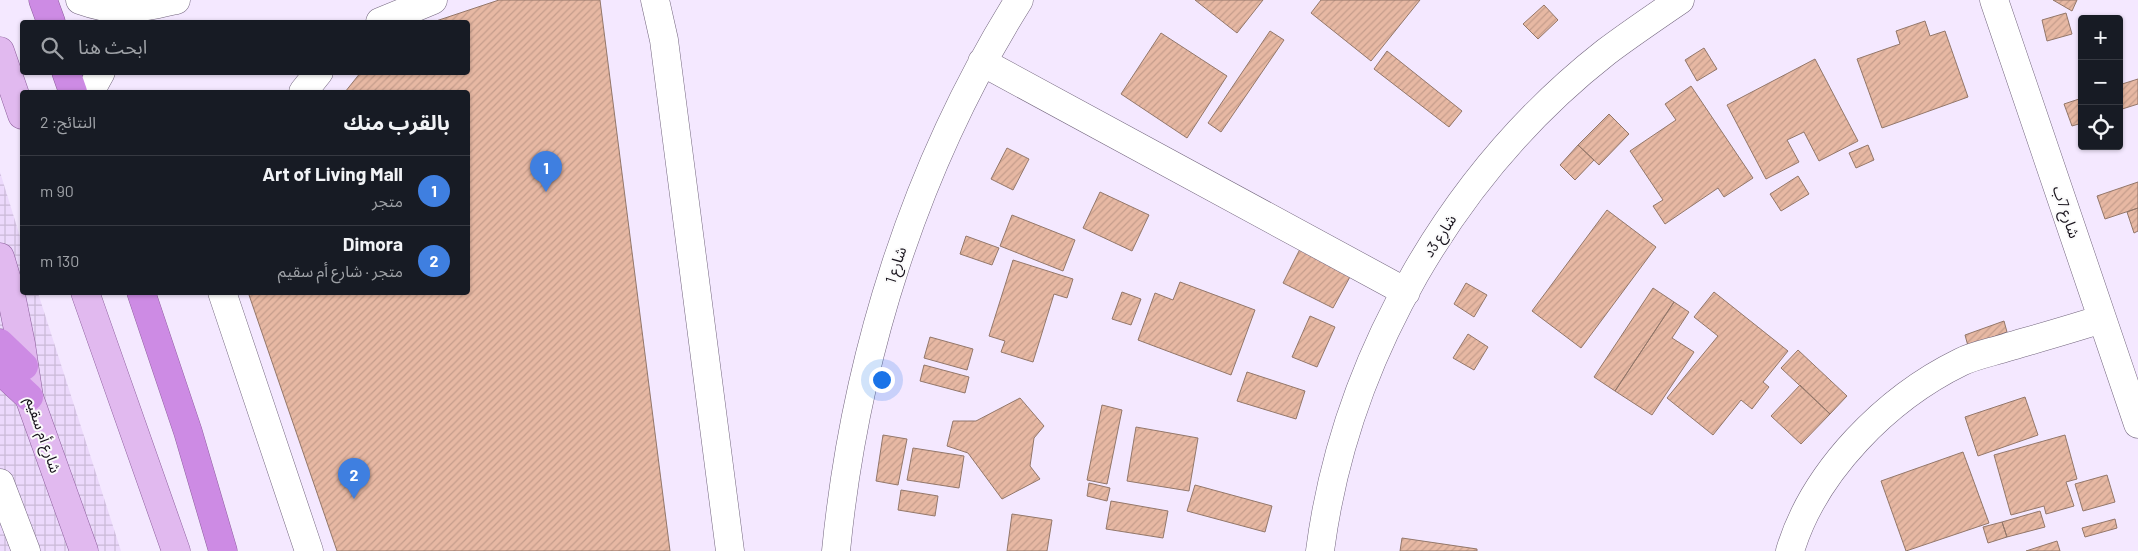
<!DOCTYPE html>
<html lang="ar">
<head>
<meta charset="utf-8">
<style>
	:root { --surface:#171b24; --page:#20242c; --text:#f1f3f6; --muted:#9ea1a6; --line:#363941; --accent:#7c3aed }
	body { margin:0; font-family:Barlow,"Noto Sans Arabic",sans-serif; background:var(--page); color:var(--text); direction:rtl }
	.controls { position:absolute; right:15px; top:15px; display:grid; overflow:hidden; border-radius:5px; box-shadow:0 1px 4px #0004 }
	.controls button { width:45px; height:45px; display:grid; place-items:center; padding:0; border:0; border-bottom:1px solid var(--line); background:var(--surface); color:var(--text); font:25px sans-serif }
	.you { position:absolute; left:881px; top:379px; width:18px; height:18px; margin:-12px; border:4px solid #fff; border-radius:50%; background:#1a73e8; box-shadow:0 0 0 8px #1a73e833 }
	.badge { display:grid; place-items:center; width:32px; height:32px; border-radius:50%; background:var(--accent); color:#fff; font-size:16px; font-weight:700 }
	.pin { position:absolute; translate:-50% -41px; filter:drop-shadow(0 1px 2px #0008) }
	.pin::after { content:''; position:absolute; top:26px; width:18px; height:15px; background:inherit; clip-path:polygon(0 0,100% 0,50% 100%) }
	.list { margin:0; padding:0; list-style:none }
	h2 { display:flex; justify-content:space-between; align-items:center; height:65px; margin:0; padding:0 20px; font-size:21px }
	h2 small { font-size:16px; font-weight:400; color:var(--muted) }
	.list li { display:grid; grid-template-columns:32px 1fr auto; gap:15px; align-items:center; box-sizing:border-box; height:70px; padding:0 20px; border-top:1px solid var(--line) }
	.list b { display:block; font-size:19px; white-space:nowrap }
	.list p { margin:0; font-size:16px; white-space:nowrap; color:var(--muted) }
	.list em { font-size:16px; font-style:normal; color:var(--muted) }
	.icon { flex:none; width:28px; height:28px; fill:none; stroke:currentColor; stroke-width:2; stroke-linecap:round; stroke-linejoin:round }
	.map { position:relative; flex:none; width:2138px; height:551px; overflow:hidden; direction:ltr }
	.search { position:absolute; background:var(--surface); box-shadow:0 1px 4px #0004; left:20px; top:20px; width:450px; height:55px; display:flex; align-items:center; gap:12px; box-sizing:border-box; padding:0 18px; border-radius:5px; color:var(--muted); font-size:19px }
	.panel { position:absolute; background:var(--surface); box-shadow:0 1px 4px #0004; left:20px; top:90px; width:450px; height:205px; border-radius:5px; direction:rtl }
	.map>svg:first-child { display:block }
	.industrial { fill:url(#industrial-grid) }
	.building { fill:url(#building-hatch); stroke:#93776a }
	.lines { fill:none; stroke-linecap:round; stroke-linejoin:round }
	.minor-casing { stroke:#73667e; stroke-width:29 }
	.major-casing { stroke:#8d609d; stroke-width:29 }
	.highway-casing { stroke:#8d609d; stroke-width:29 }
	.minor { stroke:#fff; stroke-width:28 }
	.major { stroke:#e1b9ef; stroke-width:28 }
	.highway { stroke:#cd8be4; stroke-width:28 }
	.labels { text-anchor:middle; stroke-width:4; stroke-linejoin:round; paint-order:stroke }
	.street-label { font-size:15px; fill:#16111a; stroke:#fbfbfb }
</style>
</head>
<body>
<div class="map">
<svg width="2138" height="551" viewBox="0 0 2138 551">
	<defs>
		<pattern id="industrial-grid" width="8" height="8" patternUnits="userSpaceOnUse" patternTransform="scale(1.25)"><rect width="8" height="8" fill="#ecd9fc"/><path d="M0 4h8M4 0v8" fill="none" stroke="#cab9d7"/></pattern>
		<pattern id="building-hatch" width="6" height="6" patternUnits="userSpaceOnUse" patternTransform="scale(1.25)"><rect width="6" height="6" fill="#e7b8a3"/><path d="M-1 1l2-2M0 6l6-6M5 7l2-2" fill="none" stroke="#c59d8c"/></pattern>
	</defs>
	<rect width="100%" height="100%" fill="#f4e8ff"/>
	<path class="industrial" d="M0,172L22,243V292L38,293L121,551H0Z"/>
	<path class="building" d="M499,0H600L670,551H337L248,292H468V92H345L361,72H468V22H433Z
		M1195,0H1263L1237,33Z
		M1321,0H1420L1371,61L1311,13Z
		M2053,0H2077L2072,11Z
		M1544,5L1558,20L1538,39L1523,24Z
		M2066,13L2072,34L2047,41L2042,20Z
		M1925,21L1930,36L1945,31L1968,97L1882,128L1857,59L1900,44L1896,31Z
		M1270,31L1284,40L1221,132L1208,123Z
		M1161,33L1227,76L1187,138L1121,94Z
		M1704,48L1717,69L1697,81L1685,60Z
		M1387,51L1462,111L1449,127L1374,69Z
		M1815,59L1858,141L1819,161L1804,132L1787,140L1799,162L1766,179L1727,105Z
		M2138,79V104L2119,110V85Z
		M1691,86L1753,178L1724,197L1718,188L1665,224L1653,206L1663,200L1630,151L1676,120L1665,104Z
		M2082,98V123L2072,126L2064,104Z
		M1609,114L1629,134L1599,165L1578,145Z
		M1578,145L1594,160L1575,180L1560,165Z
		M1868,145L1874,160L1856,168L1849,153Z
		M1007,148L1029,159L1013,190L991,179Z
		M1798,176L1809,194L1781,211L1770,194Z
		M2138,182V208L2105,219L2097,196Z
		M1100,192L1149,215L1132,251L1083,228Z
		M2138,208V231L2134,233L2127,212Z
		M1607,210L1656,247L1581,348L1532,311Z
		M1012,215L1075,240L1063,271L1000,246Z
		M966,236L999,248L992,265L960,254Z
		M1300,249L1351,275L1333,308L1283,283Z
		M1013,260L1073,279L1067,298L1054,294L1033,362L1001,352L1005,341L989,336Z
		M1180,282L1255,310L1231,375L1138,340L1155,293L1173,300Z
		M1466,283L1487,295L1474,317L1454,304Z
		M1653,288L1674,302L1615,391L1594,377Z
		M1122,292L1141,299L1131,325L1112,319Z
		M1714,292L1788,351L1763,382L1769,387L1752,409L1741,400L1713,435L1667,398L1718,336L1694,317Z
		M1674,302L1689,312L1672,338L1694,352L1652,415L1615,391Z
		M1310,316L1335,327L1317,367L1292,357Z
		M2004,321L2007,332L1968,346L1965,335Z
		M1468,334L1488,347L1474,370L1453,358Z
		M930,337L973,349L967,370L924,358Z
		M1798,350L1847,396L1830,414L1781,368Z
		M924,365L969,377L965,393L920,381Z
		M1247,372L1305,391L1296,419L1237,401Z
		M1800,385L1830,414L1801,444L1771,416Z
		M2025,397L2038,435L1978,456L1965,417Z
		M1020,398L1044,426L1034,438L1030,466L1040,479L1002,499L968,453L947,446L953,421H976Z
		M1102,405L1122,410L1107,484L1087,480Z
		M1136,427L1198,438L1189,491L1127,481Z
		M883,435L907,439L898,485L876,481Z
		M2065,435L2077,479L2066,482L2074,506L2046,514L2044,506L2011,515L1994,455Z
		M913,448L964,456L959,488L907,480Z
		M1963,452L1989,523L1906,551L1881,481Z
		M2107,475L2115,502L2083,511L2075,484Z
		M1089,483L1110,488L1107,501L1087,496Z
		M1195,485L1272,506L1265,532L1187,511Z
		M901,490L938,496L935,516L898,510Z
		M1111,501L1168,511L1163,538L1106,529Z
		M2040,511L2045,527L2007,537L2002,522Z
		M1012,514L1052,520L1047,551H1007Z
		M2115,519L2117,528L2085,537L2082,528Z
		M2002,522L2007,537L1988,543L1983,527Z
		M1402,538L1477,549V551H1400Z
		M2057,541L2060,551H2026Z"/>
	<g class="lines">
		<g class="minor-casing">
			<path id="minor" d="M80,0C119,14 137,9 176,0
				M655,0L664,40L730,551
				M1994,0L2138,424
				M380,22L433,0
				M982,62L1406,292
				M90,92L101,72
				M303,92L319,72
				M222,292L309,551
				M0,483L26,551
				M836,551C855,357 915,166 1019,0
				M1320,551C1345,358 1453,172 1606,52C1630,34 1655,17 1680,0
				M1790,551C1814,471 1887,398 1961,362C1975,355 1993,352 2008,347C2039,338 2071,329 2102,319"/>
		</g>
		<g class="major-casing">
			<path id="major" d="M0,51L22,115
				M0,257L10,290L21,344L29,397L84,551
				M85,292L176,551"/>
		</g>
		<g class="highway-casing">
			<path id="highway" d="M43,0L51,22
				M66,72L73,92
				M141,292L188,432L223,551
				M0,343L24,366
				M0,370L29,397"/>
		</g>
		<use href="#minor" class="minor"/>
		<use href="#major" class="major"/>
		<use href="#highway" class="highway"/>
	</g>
	<g class="labels">
		<g class="street-label">
			<text transform="translate(2066 212) rotate(71)" y="5">شارع 7ب</text>
			<text transform="translate(1440 236) rotate(-57)" y="5">شارع 3د</text>
			<text transform="translate(896 265) rotate(-72)" y="5">شارع 1</text>
			<text transform="translate(43 435) rotate(71)" y="5">شارع أم سقيم</text>
		</g>
	</g>
</svg>
<div class="controls">
<button>+</button>
<button>−</button>
<button><svg class="icon" aria-label="locate" viewBox="0 0 24 24"><circle cx="12" cy="12" r="6"/><path d="M12 2v4M12 18v4M2 12h4M18 12h4"/></svg></button>
</div>
<div class="you"></div>
<div class="pin badge" style="left:546px;top:192px;background:#3f7fe0">1</div>
<div class="pin badge" style="left:354px;top:499px;background:#3f7fe0">2</div>
<div class="search"><svg class="icon" aria-label="search" viewBox="0 0 24 24"><circle cx="10" cy="10" r="6"/><path d="M15 15l6 6"/></svg>ابحث هنا</div>
<section class="panel">
<h2>بالقرب منك<small>النتائج: 2</small></h2>
<ul class="list">
<li><span class="badge" style="background:#3f7fe0">1</span><div><b>Art of Living Mall</b><p>متجر</p></div><em>90 m</em></li>
<li><span class="badge" style="background:#3f7fe0">2</span><div><b>Dimora</b><p>متجر · شارع أم سقيم</p></div><em>130 m</em></li>
</ul>
</section>
</div>
</body>
</html>
